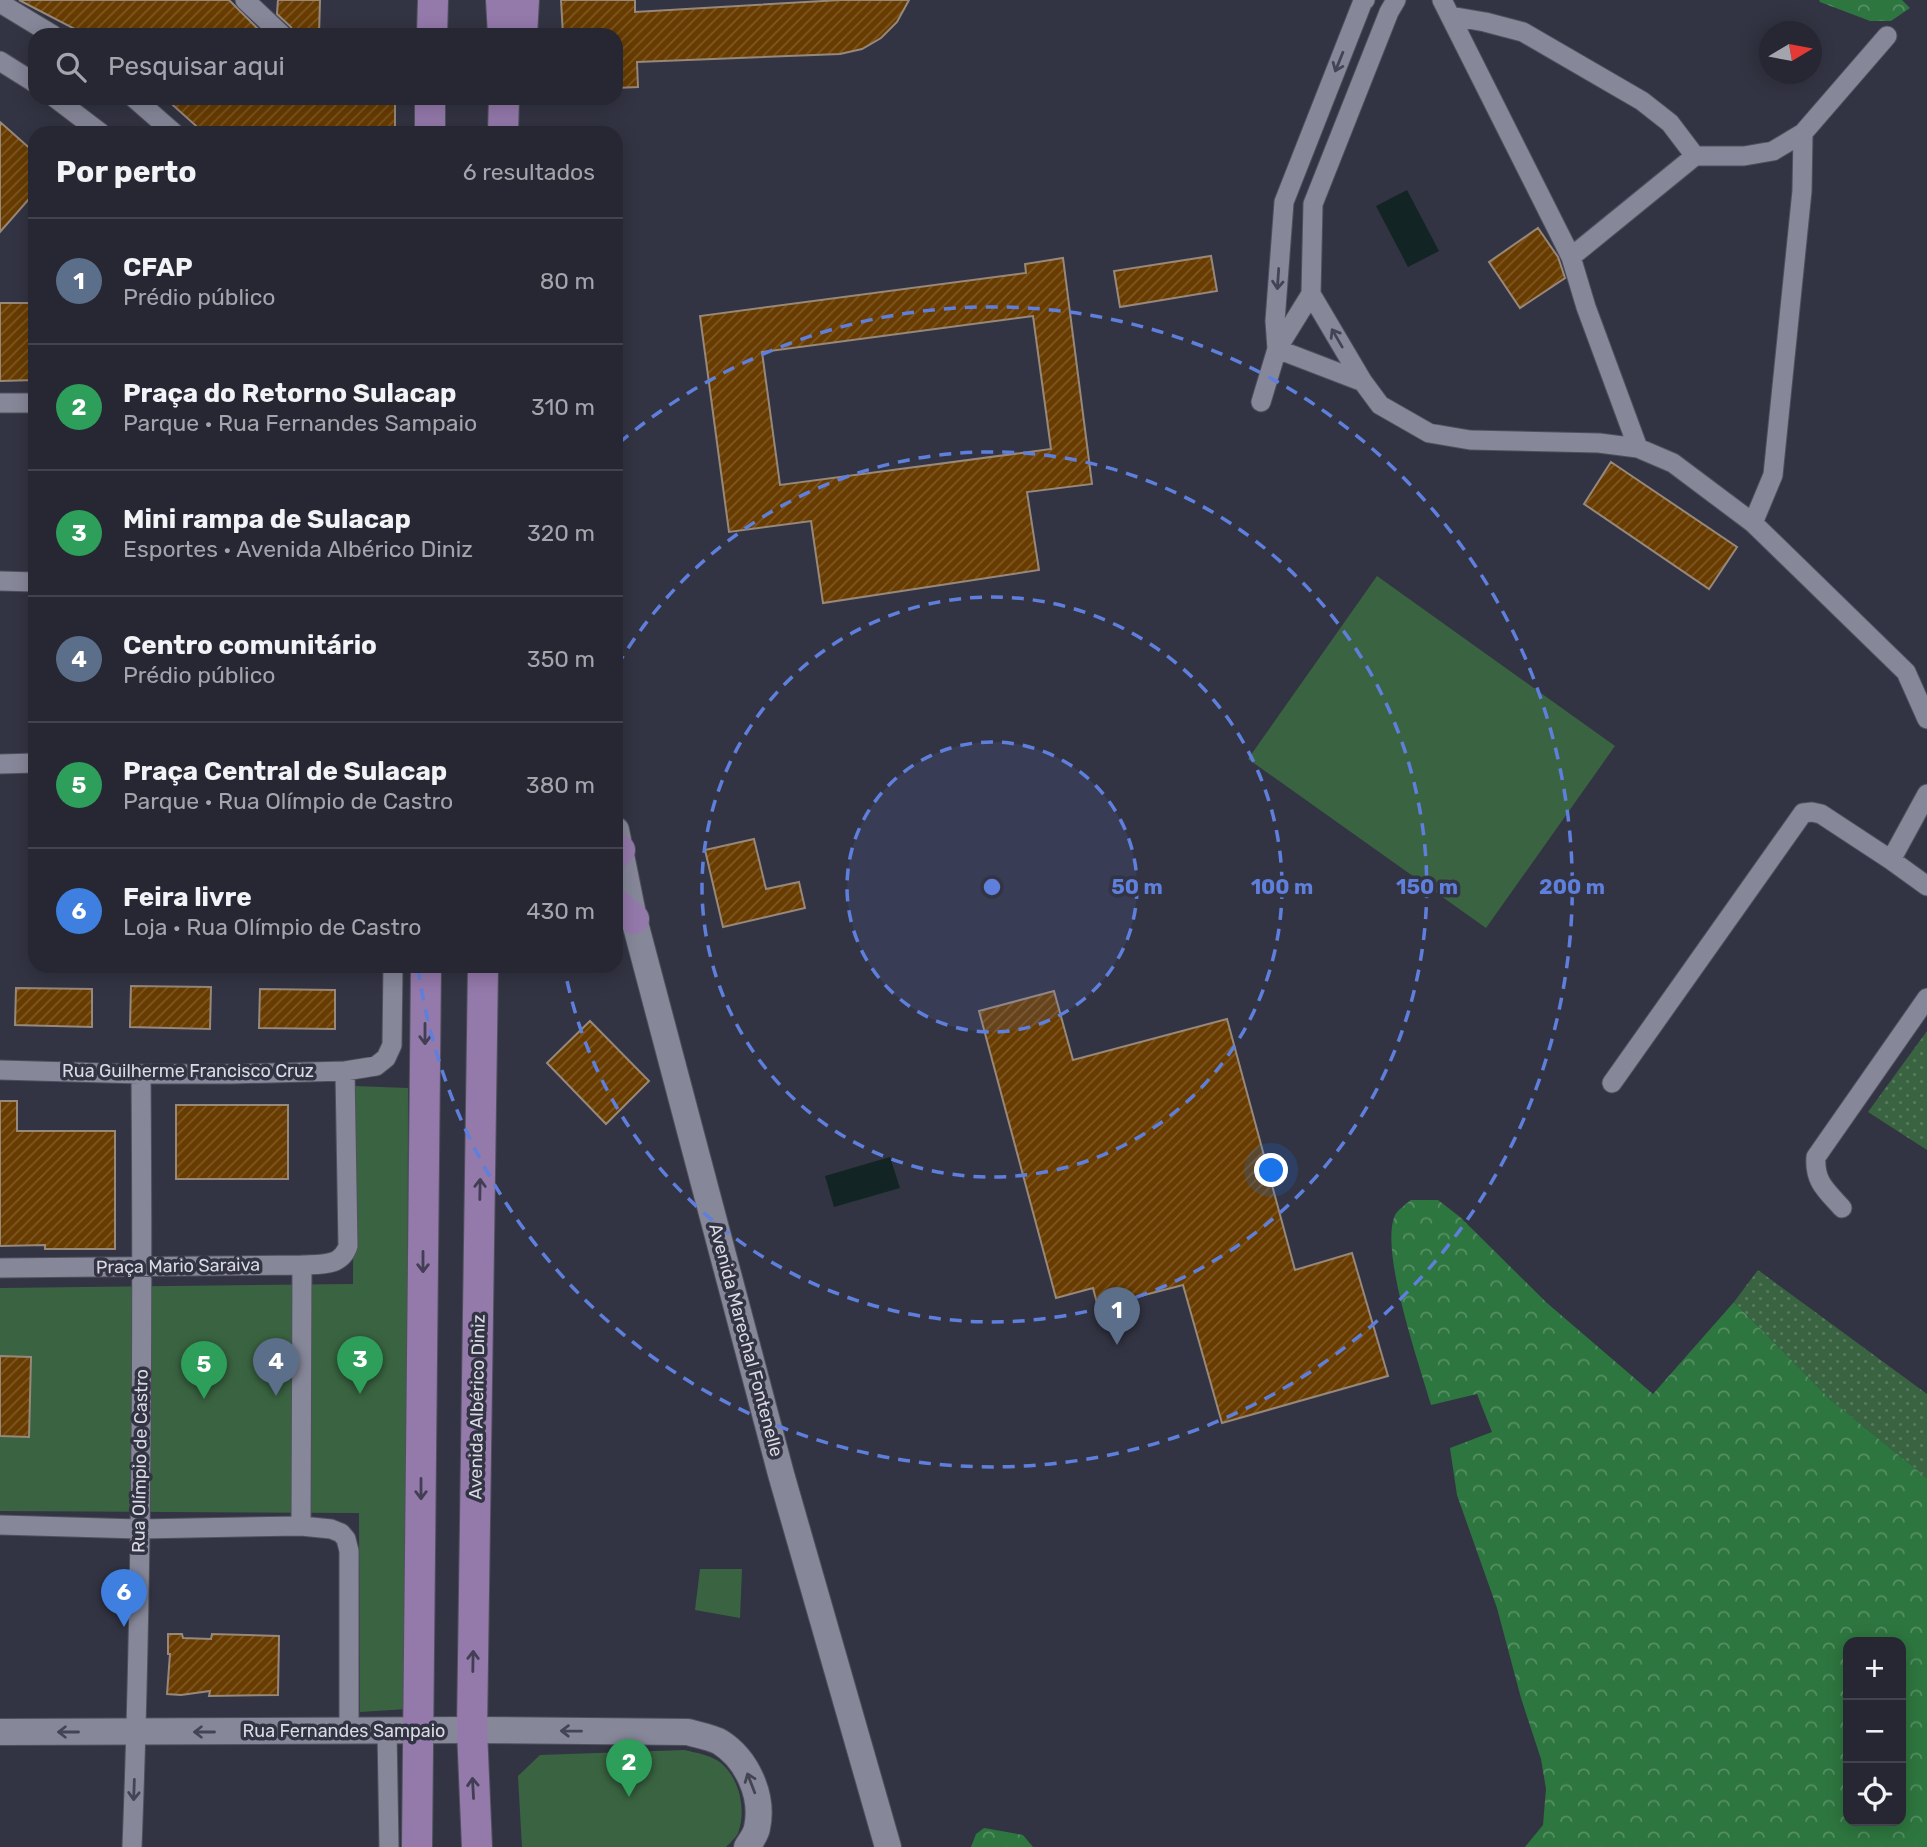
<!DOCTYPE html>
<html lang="pt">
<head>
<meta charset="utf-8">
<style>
	:root { --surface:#262732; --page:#32333e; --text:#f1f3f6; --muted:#a4a5ac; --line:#42444d; --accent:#1a73e8 }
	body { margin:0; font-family:Rubik,sans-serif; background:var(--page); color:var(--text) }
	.controls { position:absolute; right:21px; bottom:21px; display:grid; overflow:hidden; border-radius:14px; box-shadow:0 4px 18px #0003 }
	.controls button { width:63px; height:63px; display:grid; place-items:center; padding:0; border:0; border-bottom:2px solid var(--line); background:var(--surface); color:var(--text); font:35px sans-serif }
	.compass { position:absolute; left:1759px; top:21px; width:63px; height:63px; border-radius:50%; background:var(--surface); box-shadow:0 4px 18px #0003; rotate:80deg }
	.you { position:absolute; left:1272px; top:1171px; width:24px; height:24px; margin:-18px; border:5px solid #fff; border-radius:50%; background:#1a73e8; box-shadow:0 0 0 10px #1a73e833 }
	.badge { display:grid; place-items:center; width:46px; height:46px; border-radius:50%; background:var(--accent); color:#fff; font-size:23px; font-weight:700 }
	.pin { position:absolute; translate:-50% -58px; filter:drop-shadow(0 2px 4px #0008) }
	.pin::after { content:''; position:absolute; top:37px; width:24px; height:21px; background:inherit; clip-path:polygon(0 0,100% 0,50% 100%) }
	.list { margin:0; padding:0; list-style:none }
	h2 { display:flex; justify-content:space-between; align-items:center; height:91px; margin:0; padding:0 28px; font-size:30px }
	h2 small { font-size:23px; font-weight:400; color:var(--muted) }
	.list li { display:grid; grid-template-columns:46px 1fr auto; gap:21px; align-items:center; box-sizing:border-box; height:126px; padding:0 28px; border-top:2px solid var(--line) }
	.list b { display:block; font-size:26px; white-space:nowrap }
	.list p { margin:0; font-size:23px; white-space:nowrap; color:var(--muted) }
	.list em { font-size:23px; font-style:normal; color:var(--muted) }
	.icon { flex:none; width:38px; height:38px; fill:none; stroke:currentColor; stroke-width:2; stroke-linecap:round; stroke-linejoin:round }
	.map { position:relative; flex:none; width:1927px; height:1847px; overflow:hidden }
	.search { position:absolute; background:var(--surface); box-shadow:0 4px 18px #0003; left:28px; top:28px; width:595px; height:77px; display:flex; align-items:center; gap:18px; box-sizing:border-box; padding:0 24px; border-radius:21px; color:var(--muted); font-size:26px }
	.panel { position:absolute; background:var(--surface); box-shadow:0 4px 18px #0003; left:28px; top:126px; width:595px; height:847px; border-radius:21px }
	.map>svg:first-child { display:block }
	.grass { fill:url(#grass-dots) }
	.forest { fill:url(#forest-crowns); fill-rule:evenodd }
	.park { fill:#3a6441 }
	.water { fill:#132424 }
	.building { fill:url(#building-hatch); stroke:#97887a; stroke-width:2; fill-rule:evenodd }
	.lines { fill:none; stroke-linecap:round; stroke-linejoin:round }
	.minor-casing { stroke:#50505d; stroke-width:21 }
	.secondary-casing { stroke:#50505d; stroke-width:28 }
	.primary-casing { stroke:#50505d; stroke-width:32 }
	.minor { stroke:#868799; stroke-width:19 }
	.secondary { stroke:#868799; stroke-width:26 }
	.primary { stroke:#9479ab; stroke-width:30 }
	.oneway { stroke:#444554 }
	.oneway2 { stroke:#423e53 }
	.ring { fill:none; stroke:#5f7fdc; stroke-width:3.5; stroke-dasharray:12 9 }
	.labels { text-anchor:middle; stroke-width:7; stroke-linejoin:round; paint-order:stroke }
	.street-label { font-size:18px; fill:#d9dae4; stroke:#333443 }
	.centre { fill:#5f7fdc; stroke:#333443; stroke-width:3.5 }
	.ring-label { font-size:21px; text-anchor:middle; font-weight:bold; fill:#5f7fdc; stroke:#333443; stroke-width:7; stroke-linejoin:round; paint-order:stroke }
</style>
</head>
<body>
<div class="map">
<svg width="1927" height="1847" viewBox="0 0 1927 1847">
	<defs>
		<pattern id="grass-dots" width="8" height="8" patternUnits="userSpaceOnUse" patternTransform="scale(1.75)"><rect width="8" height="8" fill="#3a6441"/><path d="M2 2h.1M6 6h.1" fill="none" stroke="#567a5c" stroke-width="1.8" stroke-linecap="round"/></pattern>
		<pattern id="forest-crowns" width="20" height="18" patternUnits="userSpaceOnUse" patternTransform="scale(1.75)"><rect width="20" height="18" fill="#2e763f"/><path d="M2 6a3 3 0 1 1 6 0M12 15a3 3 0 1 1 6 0" fill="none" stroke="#568f64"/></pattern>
		<pattern id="building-hatch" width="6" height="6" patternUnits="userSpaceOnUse" patternTransform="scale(1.75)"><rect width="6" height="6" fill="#683c00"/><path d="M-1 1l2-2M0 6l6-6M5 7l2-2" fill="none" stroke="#7d5825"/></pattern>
	</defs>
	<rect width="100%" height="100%" fill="#333443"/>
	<path class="grass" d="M1927,1031V1150L1868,1112Z
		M1758,1270L1927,1394V1478L1831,1400L1734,1302Z"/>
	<path class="forest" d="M1819,0H1902L1910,8L1891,21H1870L1820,2Z
		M1411,1200H1438L1460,1217L1547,1303L1653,1394L1734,1302L1831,1400L1927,1478V1847H1525L1543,1825L1546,1789L1541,1759L1521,1698L1497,1608L1457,1495L1450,1448L1492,1432L1477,1394L1431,1405C1420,1366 1379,1251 1395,1215C1398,1210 1406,1204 1411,1200ZM1848,1642H1901V1821H1848Z
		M984,1828L1023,1835L1033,1847H971L976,1834Z"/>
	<path class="park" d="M1377,576L1615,746L1486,928L1248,759Z
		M354,1086L408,1088L407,1709L360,1712L359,1513L0,1511V1288L353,1284Z
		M700,1569H742L740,1618L695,1610Z
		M684,1750C697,1753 711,1755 721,1763C739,1778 746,1808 739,1830C738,1836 730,1843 726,1847H522L518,1776L540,1755Z"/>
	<path class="water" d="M1407,190L1439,251L1408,267L1376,206Z
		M890,1157L900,1188L834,1207L825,1176Z"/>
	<path class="building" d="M19,0H229L264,35H70L75,29Z
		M278,0H320L319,35H294L291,27L277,14Z
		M561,0H635V12L840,0H909L897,22L881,38L862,49L840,54L637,62L638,87L616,88V35H563Z
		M165,98H395V133H204Z
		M0,122L35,153V192L0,232Z
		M1538,228L1558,257L1565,278L1520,308L1489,262Z
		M1211,256L1217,291L1120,307L1114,271Z
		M1063,258L1092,484L1027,492L1039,570L823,603L811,521L729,532L700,316L1026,273L1025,264ZM1033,316L1051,449L780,485L762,352Z
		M0,303H35V380L0,381Z
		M1611,462L1737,547L1709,589L1584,504Z
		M754,839L766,889L799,882L805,908L723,927L705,850Z
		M131,986L211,987L210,1029L130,1027Z
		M16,988L92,989V1027L15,1025Z
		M260,989L335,990V1029L259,1028Z
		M1054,991L1073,1060L1227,1019L1295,1270L1352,1253L1388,1376L1222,1423L1183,1285L1098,1307L1093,1288L1056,1298L979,1011Z
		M590,1021L649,1081L606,1124L547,1063Z
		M0,1101H17V1131H115V1249H45V1245L0,1246Z
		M176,1105H288V1179H176Z
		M0,1356L31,1357L29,1437L0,1436Z
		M168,1634H182L183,1638L211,1639L212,1634L279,1636L278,1695L209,1696L210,1691L181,1695L167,1694L170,1654H168Z"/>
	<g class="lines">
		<g class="minor-casing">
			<path id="minor" d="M245,0L282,35
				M1442,0L1571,257L1586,307L1638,448
				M0,3L53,35
				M1450,16L1485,22L1523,32L1642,101L1670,123L1695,156
				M0,61L35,83
				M55,98L101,133
				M134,98L174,133
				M1571,257L1695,156H1744L1773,151L1803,133L1887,36
				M1311,294L1363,382L1380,405L1429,433L1470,440L1599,443L1638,448L1673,463L1753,523L1906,672L1927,719
				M1277,349L1275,321L1284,202L1363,1L1365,0
				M1277,349L1363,382
				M1261,402L1277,349L1311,294L1313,204L1389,12L1396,0
				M0,403H35
				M1753,523L1773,475L1802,191L1803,133
				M0,581L35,582
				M0,764L35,763
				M1927,794L1891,860L1927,886
				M0,1070L141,1074H232L345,1071L376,1066L386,1058L392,1045L393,966
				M1612,1083L1803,813L1812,812L1821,814L1891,860
				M1842,1208C1827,1191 1814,1182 1816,1157L1927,998
				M0,1268L302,1265C321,1264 341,1267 348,1246L345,1071
				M0,1525L139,1529L301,1526L331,1529L341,1533L346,1539L349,1551V1731
				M301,1526L302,1265
				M387,1730L389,1847
				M132,1847C142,1590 143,1332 141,1074"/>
		</g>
		<g class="secondary-casing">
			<path id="secondary" d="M616,830L634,919L781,1474L888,1847
				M0,1732L472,1730L688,1732C698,1735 711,1737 720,1742C747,1759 764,1796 757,1828C756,1834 751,1841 747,1847"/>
		</g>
		<g class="primary-casing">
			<path id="primary" d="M501,0L503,35
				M432,35L433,0
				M522,35L524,0
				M430,133V98
				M503,133L504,98
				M616,854L620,850
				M616,904L634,919
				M417,1847L426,966
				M477,1847L472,1730L483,966"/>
		</g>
		<use href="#minor" class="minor"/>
		<use href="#secondary" class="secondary"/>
		<use href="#primary" class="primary"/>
	</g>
	<defs><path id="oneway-shaft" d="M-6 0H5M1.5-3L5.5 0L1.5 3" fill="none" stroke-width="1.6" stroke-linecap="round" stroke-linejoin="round" transform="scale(1.75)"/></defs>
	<g class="oneway">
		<use href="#oneway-shaft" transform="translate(1339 62) rotate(112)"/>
		<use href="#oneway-shaft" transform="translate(1278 279) rotate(94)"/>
		<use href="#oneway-shaft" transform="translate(1337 338) rotate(-120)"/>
		<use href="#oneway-shaft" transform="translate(571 1731) rotate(-179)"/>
		<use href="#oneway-shaft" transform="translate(68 1732) rotate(-180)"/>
		<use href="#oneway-shaft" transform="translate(204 1732) rotate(180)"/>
		<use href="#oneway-shaft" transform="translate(751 1783) rotate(-111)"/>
		<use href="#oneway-shaft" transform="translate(134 1790) rotate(92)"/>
	</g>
	<g class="oneway2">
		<use href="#oneway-shaft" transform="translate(425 1034) rotate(90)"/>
		<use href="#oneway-shaft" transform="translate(480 1189) rotate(-89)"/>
		<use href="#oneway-shaft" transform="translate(423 1262) rotate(90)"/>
		<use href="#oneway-shaft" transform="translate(421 1489) rotate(90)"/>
		<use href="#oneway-shaft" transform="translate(473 1661) rotate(-89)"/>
		<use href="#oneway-shaft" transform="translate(473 1788) rotate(-93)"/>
	</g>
	<circle cx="992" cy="887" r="145" fill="#5f7fdc" fill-opacity=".12"/>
	<g class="ring">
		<circle cx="992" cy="887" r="145"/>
		<circle cx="992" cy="887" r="290"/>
		<path d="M617 666A435 435 0 1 1 564 966"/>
		<path d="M619 443A580 580 0 1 1 418 968"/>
	</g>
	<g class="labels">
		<g class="street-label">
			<text x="188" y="1077">Rua Guilherme Francisco Cruz</text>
			<text transform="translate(178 1266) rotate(-1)" y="6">Praça Mario Saraiva</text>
			<text transform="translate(746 1340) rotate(75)" y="6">Avenida Marechal Fontenelle</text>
			<text transform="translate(477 1407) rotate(-89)" y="6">Avenida Albérico Diniz</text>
			<text transform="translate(140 1461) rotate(-89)" y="6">Rua Olímpio de Castro</text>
			<text x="344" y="1737">Rua Fernandes Sampaio</text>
		</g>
	</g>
	<circle cx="992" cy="887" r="10" class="centre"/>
	<g class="ring-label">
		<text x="1137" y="894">50 m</text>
		<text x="1282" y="894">100 m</text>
		<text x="1427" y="894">150 m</text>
		<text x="1572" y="894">200 m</text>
	</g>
</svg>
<div class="controls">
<button>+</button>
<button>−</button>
<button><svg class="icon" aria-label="locate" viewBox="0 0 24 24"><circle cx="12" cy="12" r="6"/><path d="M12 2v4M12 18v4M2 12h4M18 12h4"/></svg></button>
</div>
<svg class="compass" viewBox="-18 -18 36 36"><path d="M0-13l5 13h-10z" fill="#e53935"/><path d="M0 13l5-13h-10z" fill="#a4a5ac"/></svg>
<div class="you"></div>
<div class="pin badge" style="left:1117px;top:1345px;background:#5c6f8a">1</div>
<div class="pin badge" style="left:629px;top:1797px;background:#2e9e5b">2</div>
<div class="pin badge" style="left:360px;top:1394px;background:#2e9e5b">3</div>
<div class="pin badge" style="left:276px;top:1396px;background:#5c6f8a">4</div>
<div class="pin badge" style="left:204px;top:1399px;background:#2e9e5b">5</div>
<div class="pin badge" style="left:124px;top:1627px;background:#3f7fe0">6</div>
<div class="search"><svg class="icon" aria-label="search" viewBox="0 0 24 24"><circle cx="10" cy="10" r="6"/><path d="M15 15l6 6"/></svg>Pesquisar aqui</div>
<section class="panel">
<h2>Por perto<small>6 resultados</small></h2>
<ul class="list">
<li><span class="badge" style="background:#5c6f8a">1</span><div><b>CFAP</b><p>Prédio público</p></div><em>80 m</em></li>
<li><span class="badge" style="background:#2e9e5b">2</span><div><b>Praça do Retorno Sulacap</b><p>Parque · Rua Fernandes Sampaio</p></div><em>310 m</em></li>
<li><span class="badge" style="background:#2e9e5b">3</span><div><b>Mini rampa de Sulacap</b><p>Esportes · Avenida Albérico Diniz</p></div><em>320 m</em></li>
<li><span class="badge" style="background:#5c6f8a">4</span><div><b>Centro comunitário</b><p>Prédio público</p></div><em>350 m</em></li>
<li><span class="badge" style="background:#2e9e5b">5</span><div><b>Praça Central de Sulacap</b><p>Parque · Rua Olímpio de Castro</p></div><em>380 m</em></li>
<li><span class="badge" style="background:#3f7fe0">6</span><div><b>Feira livre</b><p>Loja · Rua Olímpio de Castro</p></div><em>430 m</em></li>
</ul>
</section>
</div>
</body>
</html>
